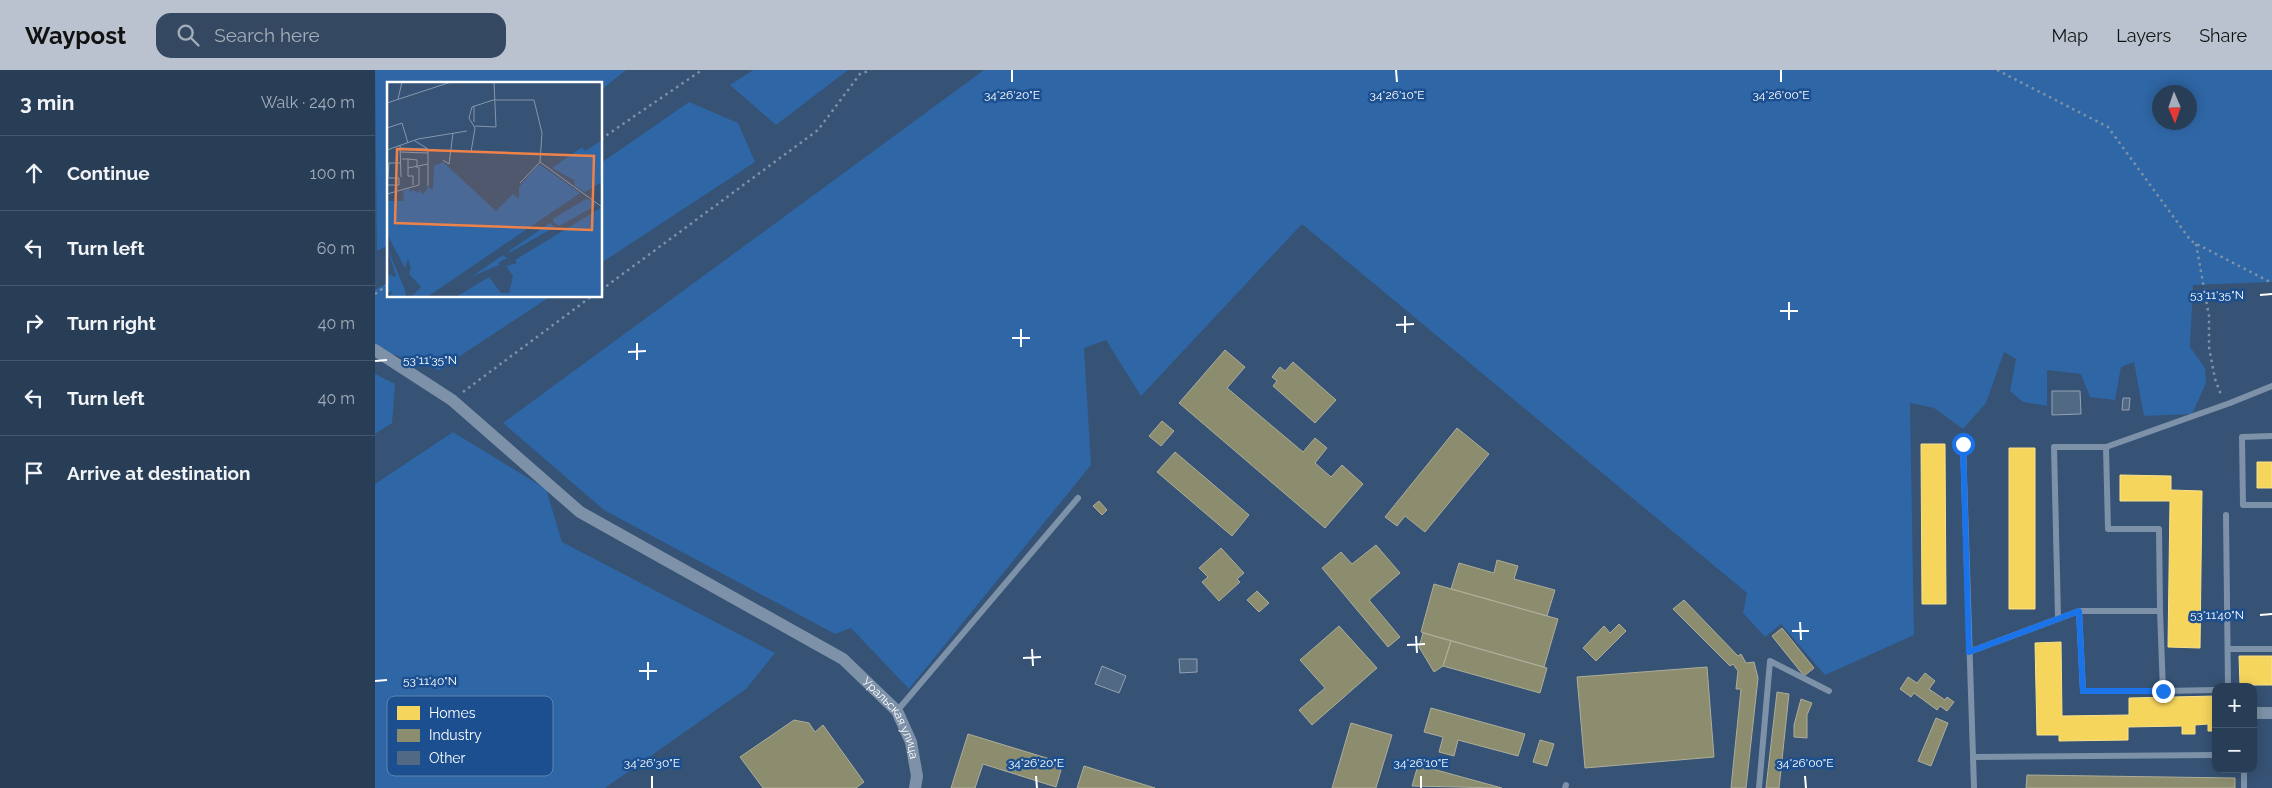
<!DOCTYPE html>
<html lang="en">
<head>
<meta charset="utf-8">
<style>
	:root { --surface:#283e57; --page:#344961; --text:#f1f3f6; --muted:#a5aeba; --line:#44576d; --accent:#b9c2ce }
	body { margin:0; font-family:Raleway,sans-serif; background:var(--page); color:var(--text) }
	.controls { position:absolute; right:15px; bottom:15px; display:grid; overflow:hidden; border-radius:10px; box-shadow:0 2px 12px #0003 }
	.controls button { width:45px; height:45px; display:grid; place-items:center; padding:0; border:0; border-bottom:1px solid var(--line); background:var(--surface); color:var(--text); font:25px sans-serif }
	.compass { position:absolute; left:1777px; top:15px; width:45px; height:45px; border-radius:50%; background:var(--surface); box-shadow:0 2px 12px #0003; rotate:178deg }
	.stop { position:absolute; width:15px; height:15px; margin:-11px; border:4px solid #1a73e8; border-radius:50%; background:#fff }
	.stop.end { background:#1a73e8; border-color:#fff; box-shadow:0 1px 5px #0008 }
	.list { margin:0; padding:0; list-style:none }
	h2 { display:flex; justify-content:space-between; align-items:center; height:65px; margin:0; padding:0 20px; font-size:21px }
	h2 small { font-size:16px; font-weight:400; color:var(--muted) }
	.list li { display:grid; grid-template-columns:32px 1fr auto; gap:15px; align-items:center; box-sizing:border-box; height:75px; padding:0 20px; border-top:1px solid var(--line) }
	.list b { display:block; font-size:19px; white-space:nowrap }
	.list em { font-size:16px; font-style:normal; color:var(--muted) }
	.icon { flex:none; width:28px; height:28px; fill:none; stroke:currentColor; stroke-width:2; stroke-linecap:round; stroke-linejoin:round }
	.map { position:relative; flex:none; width:1897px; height:718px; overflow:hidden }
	header { display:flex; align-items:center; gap:30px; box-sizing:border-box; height:70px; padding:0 25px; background:var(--accent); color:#111 }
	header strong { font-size:24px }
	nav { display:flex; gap:28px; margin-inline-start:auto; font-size:18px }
	.search { width:350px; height:45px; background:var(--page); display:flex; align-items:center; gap:12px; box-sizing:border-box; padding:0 18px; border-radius:15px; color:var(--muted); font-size:19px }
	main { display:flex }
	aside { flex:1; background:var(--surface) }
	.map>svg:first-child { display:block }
	.green { fill:#2f66a5; fill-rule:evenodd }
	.homes { fill:#f6d55c; stroke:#f9e28d }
	.industry { fill:#8c8c6e; stroke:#aeae9a }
	.building { fill:#526984; stroke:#92a2b6 }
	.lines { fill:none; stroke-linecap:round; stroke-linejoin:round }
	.path { stroke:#7d92a8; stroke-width:2.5; stroke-dasharray:2.5 4; stroke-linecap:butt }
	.lane { stroke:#7d92a8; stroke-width:6 }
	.street { stroke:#7d92a8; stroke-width:12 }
	.route { stroke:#1a73e8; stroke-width:6 }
	.ticks { fill:none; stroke:#fff; stroke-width:2 }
	.labels { text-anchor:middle; stroke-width:5; stroke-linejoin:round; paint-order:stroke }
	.street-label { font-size:12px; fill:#fff; stroke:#1b4f8f }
	.inset-road { fill:none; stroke:#8697ac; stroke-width:1 }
	.view { fill:#ee8249; fill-opacity:0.15; stroke:#ee8249; stroke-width:2.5 }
	.inset-edge { fill:none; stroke:#fff; stroke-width:2.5 }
	.key { fill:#1b4f8f; stroke:#5f84b1; stroke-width:1 }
	.key-label { font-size:14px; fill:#fff }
	.ticks-label { font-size:12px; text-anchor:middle; fill:#fff; stroke:#1b4f8f; stroke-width:5; stroke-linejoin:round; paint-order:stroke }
</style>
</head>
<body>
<header>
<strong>Waypost</strong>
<div class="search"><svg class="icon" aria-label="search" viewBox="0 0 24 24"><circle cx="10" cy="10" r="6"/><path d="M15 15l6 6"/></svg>Search here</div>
<nav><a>Map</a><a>Layers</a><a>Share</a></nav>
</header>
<main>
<aside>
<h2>3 min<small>Walk · 240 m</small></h2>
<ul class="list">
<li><svg class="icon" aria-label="ahead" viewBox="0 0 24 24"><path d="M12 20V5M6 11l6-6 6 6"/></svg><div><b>Continue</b></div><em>100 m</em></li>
<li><svg class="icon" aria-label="left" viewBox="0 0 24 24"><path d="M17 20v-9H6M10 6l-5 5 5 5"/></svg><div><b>Turn left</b></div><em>60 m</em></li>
<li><svg class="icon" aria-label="right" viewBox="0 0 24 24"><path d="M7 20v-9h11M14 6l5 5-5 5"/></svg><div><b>Turn right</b></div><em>40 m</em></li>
<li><svg class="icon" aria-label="left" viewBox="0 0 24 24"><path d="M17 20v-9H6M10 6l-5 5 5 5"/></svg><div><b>Turn left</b></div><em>40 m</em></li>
<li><svg class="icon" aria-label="arrive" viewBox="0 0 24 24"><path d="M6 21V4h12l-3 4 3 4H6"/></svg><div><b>Arrive at destination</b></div></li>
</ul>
</aside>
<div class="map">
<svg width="1897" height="718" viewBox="0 0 1897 718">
	<rect width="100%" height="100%" fill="#365274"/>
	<path class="green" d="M0,0H251L226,20V14H14V175L2,181Z
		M378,0H473L401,55L355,15Z
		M609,0H1897V212L1818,215L1815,277L1830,298L1831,313L1817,344L1769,346L1759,292L1746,297L1740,330L1715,327L1706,304L1672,300V336L1648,332L1635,321L1641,289L1629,282L1611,333L1588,359L1559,338L1535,333L1539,565L1450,605L1406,554L1390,567L1368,543L1372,523L927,154L766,326L731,270L709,278L716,395L534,619L476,558L460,564L229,440L128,353ZM1784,22H1814V52H1784Z
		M314,32L363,53L380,92L226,193V93Z
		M14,212V226H176L64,300L0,278V220Z
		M0,304L20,314L17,353L0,364Z
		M78,362L171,419L187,472L400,583L371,619L230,718H0V414Z"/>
	<path class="homes" d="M1546,374H1570L1571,534H1547Z
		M1634,378H1660V539H1634Z
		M1882,392H1897V418H1882Z
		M1745,405L1796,406V420L1827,421L1825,578L1793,577L1795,431H1745Z
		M1686,572L1687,646L1754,645V628L1841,626V661H1833V654L1820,655V664H1807V656L1753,657V670L1684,671V665H1662L1660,573Z
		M1864,586H1897V615H1865Z"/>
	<path class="industry" d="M850,280L870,297L852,318L928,382L940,368L952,378L940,393L956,407L967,395L988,414L950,458L804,333Z
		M918,292L961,330L940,353L898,316L902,311L897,307L905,297L910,301Z
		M787,351L799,361L786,376L774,366Z
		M1082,358L1114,384L1050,462L1030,446L1022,456L1010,447Z
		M800,382L874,445L857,466L782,402Z
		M724,431L732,440L727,445L718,436Z
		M1001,475L1025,503L994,530L1025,567L1013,577L947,498L966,482L977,494Z
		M846,478L869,503L862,509L865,512L844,531L827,512L833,507L824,498Z
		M1122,490L1143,496L1139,509L1180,520L1172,546L1076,519L1084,493L1119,503Z
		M1059,514L1183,549L1169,597L1046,562Z
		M882,521L894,533L884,542L872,530Z
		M1309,530L1363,586L1366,584L1371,593L1379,592L1383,608L1371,718H1356L1366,619H1361L1363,601L1358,594L1355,596L1298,539Z
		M1244,554L1251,561L1221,591L1208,578L1229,556L1235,563Z
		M964,556L1002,598L937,655L924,640L950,618L925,590Z
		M1407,558L1439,598L1429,606L1397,566Z
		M1048,563L1076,571L1068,596L1059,602L1044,577Z
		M1076,571L1172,598L1165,623L1068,596Z
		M1332,597L1339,687L1210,698L1202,607Z
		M1550,603L1560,611L1554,619L1570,630L1572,627L1579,632L1572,641L1565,636L1562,640L1539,623L1536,627L1525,619L1533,607L1542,613Z
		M1402,622L1414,624L1404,718H1391Z
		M1426,629L1437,633L1432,645V668L1419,667V655Z
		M1056,638L1150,664L1143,686L1083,670L1079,686L1064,682L1068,667L1049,662Z
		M1561,648L1573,653L1556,696L1543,691Z
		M419,650L434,653L440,662L448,655L489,712L481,718H388L365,687Z
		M976,653L1017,665L1001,718H957Z
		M593,664L688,693L681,717L608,694L600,718H576Z
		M1165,670L1179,674L1172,696L1158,692Z
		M1043,695L1127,718L1037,716Z
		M709,696L780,718H702Z
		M1652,705L1860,708V718H1651Z"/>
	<path class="building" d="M1677,321H1705L1706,344L1677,345Z
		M1748,328H1755L1754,340H1747Z
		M804,589H822V602L805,603Z
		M727,596L751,606L744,623L720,614Z"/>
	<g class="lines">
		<path class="path" d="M1622,0L1733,57L1816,171L1897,213
			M226,69L327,0
			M1821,174L1834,246V277L1840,309L1847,327
			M226,220L443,60L485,4L496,0
			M0,224L14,214
			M88,322L217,226"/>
		<path class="lane" d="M1897,366L1867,367L1868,435H1897
			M1588,374L1599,718
			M1731,377L1733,459H1784L1785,541
			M1851,445L1853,617
			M1704,541L1708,621H1788
			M1683,547L1679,377H1731L1855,333L1897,316
			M1853,579H1897
			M1594,582L1704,541H1785L1788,621L1841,620
			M522,641L703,428
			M1598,687L1841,685
			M1869,699V718
			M1190,718L1191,715
			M1384,718L1395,591L1454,621"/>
		<g class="street">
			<path id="s1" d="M0,280L77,330L205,442L468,589L522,641L536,672L542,706L540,718"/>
			<path d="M1878,643H1897"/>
		</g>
	</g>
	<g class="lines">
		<path class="route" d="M1588,374L1594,582L1704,541L1708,621H1788"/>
	</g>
	<path class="ticks" d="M637,0V12M1021,0L1022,12M1406,0V12M1885,225L1897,224M1414,232V250M1405,241H1423M1030,246V263M1021,255L1039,254M646,259V277M637,268H655M262,273V290M253,282L271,281M0,291L12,290M1885,545L1897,544M1425,552L1426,570M1417,561H1434M1041,566L1042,583M1032,575L1050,574M657,579L658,596M648,588L666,587M273,592V610M264,601H282M0,611L12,610M277,706V718M661,706L662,718M1046,706V718M1430,706L1431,718"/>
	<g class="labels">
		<g class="street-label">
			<text dy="4" stroke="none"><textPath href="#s1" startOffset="641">Уральская улица</textPath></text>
		</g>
	</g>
	<g transform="translate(12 12)">
		<rect width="215" height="215" fill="#365274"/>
		<path d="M215,58V100L198,110L188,104L187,98L165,86L195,65L198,69ZM56,80L109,129L126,112L132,117V105L152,82L193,111L40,215H24L34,205L22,192L24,187L21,177L18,186L0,152V119H17L16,109L22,106L23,111L25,108L32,111V107L36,113L41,105L46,108L47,84ZM199,117L208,120V124L172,144L167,141L166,137ZM215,125V215H69L102,195L114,211H122L126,194L119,184L130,181L128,178ZM163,141L168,145L122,171V169ZM0,165L18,208L19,215H3L5,209L0,211V192L9,195ZM116,173L120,176L111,181L114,182L84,195Z" fill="#2f66a5"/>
		<path class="inset-road" d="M11,17L15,0M0,21L64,0M87,24V40M88,44L109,45L107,0M0,46L15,41L21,61M28,59L41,67V104M13,63L14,95M13,66L40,67M0,68L31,57L80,49M13,70L41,71M84,70L88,46L82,36L85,25L106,18H147L155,51L153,80L215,125M15,77H21V86L41,82M21,77L30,78V86M56,78L62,82L66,51M21,86V94H26V103M133,101L153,80M0,107V103H12V96H1L2,81H14M0,112L32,103V85"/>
		<path class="view" d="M10,67L207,74L205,148L8,141Z"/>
		<rect width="215" height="215" class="inset-edge"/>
	</g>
	<rect x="12" y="626" width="166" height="80" rx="8" class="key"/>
	<rect x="22" y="636" width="23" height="14" fill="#f6d55c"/>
	<rect x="22" y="659" width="23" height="13" fill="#8c8c6e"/>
	<rect x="22" y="681" width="23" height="14" fill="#526984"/>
	<g class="key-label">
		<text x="54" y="648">Homes</text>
		<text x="54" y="670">Industry</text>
		<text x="54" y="693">Other</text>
	</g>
	<g class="ticks-label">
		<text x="637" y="29">34°26'20"E</text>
		<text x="1022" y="29">34°26'10"E</text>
		<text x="1406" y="29">34°26'00"E</text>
		<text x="1842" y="229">53°11'35"N</text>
		<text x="55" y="294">53°11'35"N</text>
		<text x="1842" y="549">53°11'40"N</text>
		<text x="55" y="615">53°11'40"N</text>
		<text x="277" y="697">34°26'30"E</text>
		<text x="661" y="697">34°26'20"E</text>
		<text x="1046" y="697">34°26'10"E</text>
		<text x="1430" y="697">34°26'00"E</text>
	</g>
</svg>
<div class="controls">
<button>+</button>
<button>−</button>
</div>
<svg class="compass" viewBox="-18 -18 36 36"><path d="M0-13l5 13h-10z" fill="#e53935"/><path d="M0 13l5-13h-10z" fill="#a5aeba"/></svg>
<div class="stop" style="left:1588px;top:374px"></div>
<div class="stop end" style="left:1788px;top:621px"></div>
</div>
</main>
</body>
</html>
